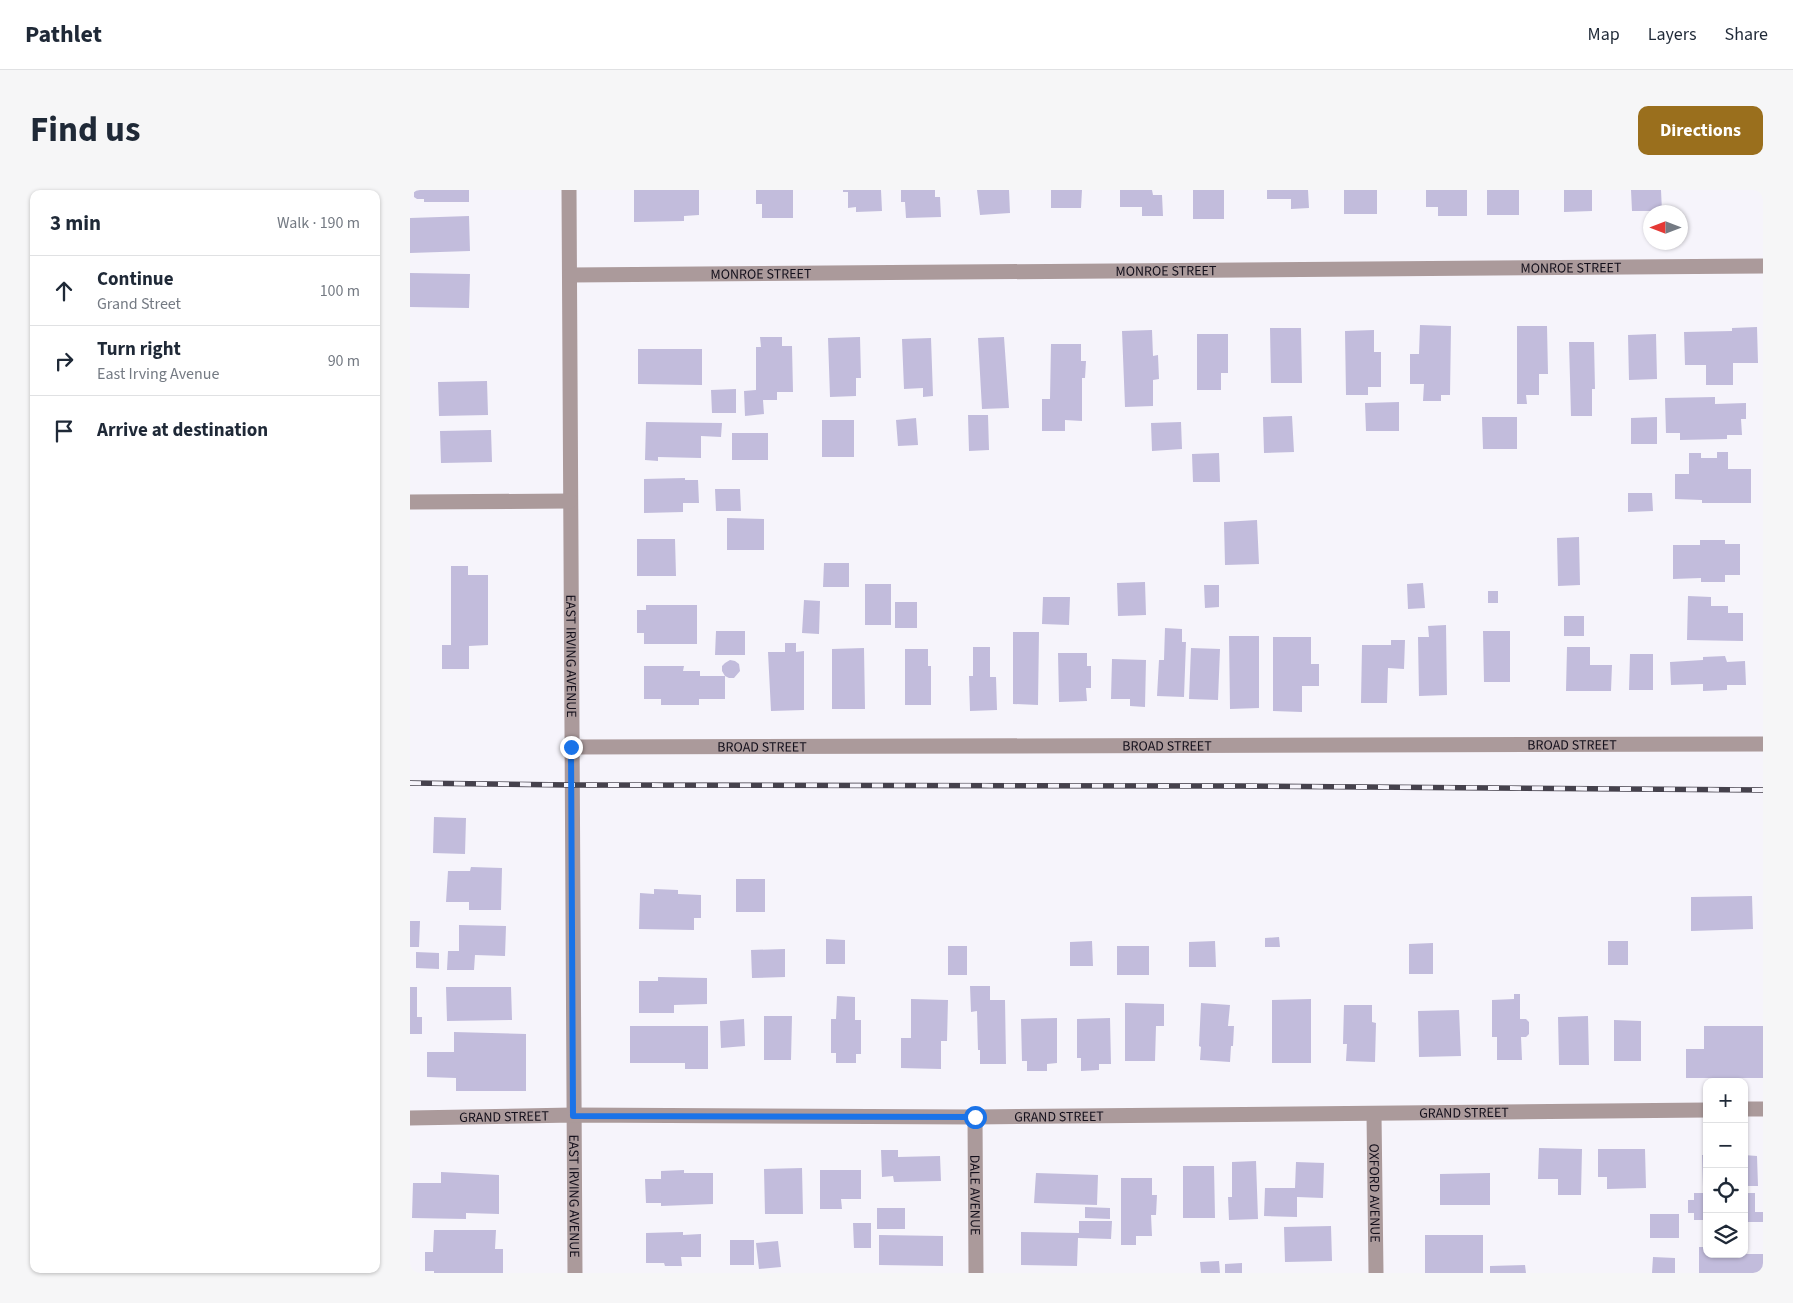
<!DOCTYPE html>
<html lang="en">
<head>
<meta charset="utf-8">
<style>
	:root { --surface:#fff; --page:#f6f6f7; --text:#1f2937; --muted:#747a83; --line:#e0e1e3; --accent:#9a6f1d }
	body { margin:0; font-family:"Source Sans 3",sans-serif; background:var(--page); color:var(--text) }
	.controls { position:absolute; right:15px; bottom:15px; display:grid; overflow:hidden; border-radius:10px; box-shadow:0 1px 4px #0004 }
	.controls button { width:45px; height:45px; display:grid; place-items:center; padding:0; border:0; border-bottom:1px solid var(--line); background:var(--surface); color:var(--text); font:25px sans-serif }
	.compass { position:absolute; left:1233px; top:15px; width:45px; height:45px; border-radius:50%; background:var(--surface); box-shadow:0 1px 4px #0004; rotate:270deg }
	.stop { position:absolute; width:15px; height:15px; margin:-11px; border:4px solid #1a73e8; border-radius:50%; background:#fff }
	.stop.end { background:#1a73e8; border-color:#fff; box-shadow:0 1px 5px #0008 }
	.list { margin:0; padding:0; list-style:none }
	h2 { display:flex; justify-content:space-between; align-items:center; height:65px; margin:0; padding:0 20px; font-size:21px }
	h2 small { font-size:16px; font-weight:400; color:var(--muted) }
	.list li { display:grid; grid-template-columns:32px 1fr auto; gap:15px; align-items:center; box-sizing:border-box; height:70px; padding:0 20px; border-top:1px solid var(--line) }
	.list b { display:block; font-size:19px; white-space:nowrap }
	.list p { margin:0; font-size:16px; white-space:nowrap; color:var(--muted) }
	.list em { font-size:16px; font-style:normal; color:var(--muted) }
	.icon { flex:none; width:28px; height:28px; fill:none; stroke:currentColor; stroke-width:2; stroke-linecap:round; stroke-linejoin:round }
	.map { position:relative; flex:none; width:1353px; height:1083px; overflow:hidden; border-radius:10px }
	header { display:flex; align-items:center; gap:30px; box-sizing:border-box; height:70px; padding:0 25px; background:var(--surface); border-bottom:1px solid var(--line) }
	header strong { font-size:24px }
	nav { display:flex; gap:28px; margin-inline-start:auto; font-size:18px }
	.intro { display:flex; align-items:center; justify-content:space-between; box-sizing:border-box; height:120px; padding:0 30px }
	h1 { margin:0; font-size:35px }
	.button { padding:12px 22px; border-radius:10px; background:var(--accent); color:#fff; font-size:18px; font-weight:700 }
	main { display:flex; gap:30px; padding:0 30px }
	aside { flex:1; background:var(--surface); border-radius:10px; box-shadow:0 1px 4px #0004 }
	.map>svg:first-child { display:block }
	.building { fill:#c2bcdc }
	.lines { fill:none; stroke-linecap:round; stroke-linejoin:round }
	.minor { stroke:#ab9a9b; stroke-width:15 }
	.rail-casing { stroke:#45414c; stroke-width:5.5 }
	.rail { stroke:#f6f4fb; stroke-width:4; stroke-dasharray:11; stroke-linecap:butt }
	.route { stroke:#1a73e8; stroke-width:6 }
	.labels { text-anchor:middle; stroke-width:4; stroke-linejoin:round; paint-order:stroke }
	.street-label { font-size:14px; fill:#130f1b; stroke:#f6f4fb }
</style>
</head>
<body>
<header>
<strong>Pathlet</strong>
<nav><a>Map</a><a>Layers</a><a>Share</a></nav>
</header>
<div class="intro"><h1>Find us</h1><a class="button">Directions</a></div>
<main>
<aside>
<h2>3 min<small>Walk · 190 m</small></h2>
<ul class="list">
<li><svg class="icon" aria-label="ahead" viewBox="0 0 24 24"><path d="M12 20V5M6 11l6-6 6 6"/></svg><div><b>Continue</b><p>Grand Street</p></div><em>100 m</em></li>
<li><svg class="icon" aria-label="right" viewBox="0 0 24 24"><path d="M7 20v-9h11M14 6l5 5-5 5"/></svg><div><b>Turn right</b><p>East Irving Avenue</p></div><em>90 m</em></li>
<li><svg class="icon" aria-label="arrive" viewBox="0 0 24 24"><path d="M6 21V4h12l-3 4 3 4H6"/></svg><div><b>Arrive at destination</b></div></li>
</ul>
</aside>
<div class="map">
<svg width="1353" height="1083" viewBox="0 0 1353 1083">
	<rect width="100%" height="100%" fill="#f6f4fb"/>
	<path class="building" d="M4,0H59V12H14V9H7L4,7Z
		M224,0H289V25L274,26V31L224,32Z
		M346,0H383V28H352V14H346Z
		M433,0H471L472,21L446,22V17L438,18V2H433Z
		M491,0H525V7H530L531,27L496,28L495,12H491Z
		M567,0H599L600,23L570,25Z
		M641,0H672L671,18H641Z
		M710,0H742L743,5H752L753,26H732V17H710Z
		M783,0H814V29H783Z
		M857,0H898L899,18L881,19V9H857Z
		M934,0H967V24H934Z
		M1016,0H1057V26H1028V17H1016Z
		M1077,0H1109V25H1077Z
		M1154,0H1182V21L1154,22Z
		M1221,0H1251L1252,21H1222Z
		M59,26L60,61L0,63V28Z
		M0,83L60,84L59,118L0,117Z
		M1010,135L1041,136L1040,205H1031V211H1013L1014,194H1000V164H1009Z
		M1107,136H1137L1138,184H1129V205H1116L1117,214H1107Z
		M1347,137L1348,173H1323V195H1296V175H1275L1274,142L1322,141V138Z
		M860,138H891L892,193H861Z
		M742,140L743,166L748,165L749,189L743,190V216L715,217L712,141Z
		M964,140V162H971V197H958V205H936L935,141Z
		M787,144H818V183H811V200H787Z
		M1246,144L1247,189L1219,190L1218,145Z
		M350,147H372V156H382L383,202H367V210H353L354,224L335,226L334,201L346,200V157H351Z
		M450,147L451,188H446V206L420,207L418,148Z
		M594,147L599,218L572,219L568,148Z
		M521,148L523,206L513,207V198L494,199L492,149Z
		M1159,152H1184L1185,199H1182V226H1161Z
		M641,154H671V171H676L675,188H672V231L655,230V241H632V209H640Z
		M228,159H292V195L228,194Z
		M77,191L78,225L29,226L28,192Z
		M326,199V223H302L301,200Z
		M1305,207V214L1336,213V229H1331L1332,245H1317V249L1270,250V243H1256L1255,208Z
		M989,212V241H956L955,213Z
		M558,225H578L579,260L559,261Z
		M882,226L884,262L854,263L853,227Z
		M1072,227H1107V259H1073Z
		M1247,227V254H1221V228Z
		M506,228L508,255L488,256L486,230Z
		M412,230H444V267H412Z
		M236,232L312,233L311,247L291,246V268L248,267V271L235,270Z
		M771,232L772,259L742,261L741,233Z
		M81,240L82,272L31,273L30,241Z
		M322,243H358V270H322Z
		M1307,262H1318V279H1341V313H1292V310L1265,309V284H1279V263H1291V268H1307Z
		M809,263L810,292H783L782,264Z
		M275,288V290H288L289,313H273V322L234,323V289Z
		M305,299H330L331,321H306Z
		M1218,303H1242L1243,321L1218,322Z
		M317,328L354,329V360H317Z
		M847,330L849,374L815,375L814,332Z
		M1169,347L1170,395L1148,396L1147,348Z
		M227,349H265L266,386H227Z
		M1290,350H1315V354H1330V385H1315V392H1291V388L1263,389V355H1290Z
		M414,373H439V397H413Z
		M41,376H58V385H78V455L59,456V479H32V455H41Z
		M735,392L736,425L708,426L707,393Z
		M1013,393L1015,418L998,419L997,394Z
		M455,394H481V435H455Z
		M794,395H809V417L795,418Z
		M1078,401H1088V413H1078Z
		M1278,406L1301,407V416H1318V423H1333V451L1277,450Z
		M633,407H660L659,435L632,434Z
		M394,410L410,411L409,444L392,443Z
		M485,412H507V438H485Z
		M236,415H287V454H234V443H227V420H236Z
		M1154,426H1174V446H1154Z
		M1036,435L1037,505L1009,506L1008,447H1019L1018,436Z
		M755,438L772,439V452H776L774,507L747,506L749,470H754Z
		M306,441H335V465H305Z
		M1073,441H1100V492H1074Z
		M603,442H629L628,515L603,514Z
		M819,446H849V518L820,519Z
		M863,447H901V474H909V496H892V522L863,521Z
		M981,450H995L994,479L978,478L977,513H951L952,455H981Z
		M375,453H386V462L394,461V520L361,521L358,462H375Z
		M563,457H580V487H586L587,520L560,521L559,486H563Z
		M1157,457H1180V475H1202L1201,501H1156Z
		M454,458L455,519H422V459Z
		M781,458L810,459L808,510L779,509Z
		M495,459H518V476H521V515H495Z
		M648,463H677V476H681V498H676L677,511L649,512Z
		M1220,464H1243V500H1219Z
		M1315,466L1317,472L1335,471L1336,495H1317V500L1293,501V494L1261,495L1260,472L1293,470V467Z
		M702,469L736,470L735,517L720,516V509H701Z
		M320,470L325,471L329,474L330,481L324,488H319L315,486V509H289V515H251V509H234V476H274L273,481H290V486H315L312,481V476L315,473Z
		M24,627L56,628L55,664L23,663Z
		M61,677L92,678L91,720H59V712H36L38,681H60Z
		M326,689H355V722H326Z
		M244,699L268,700V704L291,705V728H284V740L229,739L230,703L244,704Z
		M1342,706L1343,739L1281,741V707Z
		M0,731H10L9,757H0Z
		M49,735L96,736L95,766L65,765L64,780H37L38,761H49Z
		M869,747L870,757H855V748Z
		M416,749L435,750V774H416Z
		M682,751L683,776H660V752Z
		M805,751L806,777H779V752Z
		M1198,751H1218V775H1198Z
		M1023,753V784H999V754Z
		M538,756H557V785H538Z
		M707,756H739V785H707Z
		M375,759V787L342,788L341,760Z
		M6,762L29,763V779L6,778Z
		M248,787L297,788V814L264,815V823H229V791H248Z
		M560,796H580V810H595L596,874H570V860H568L567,821L561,822Z
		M0,797H7V827H12V844H0Z
		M36,797H101L102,830L37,831Z
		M1104,804H1110V829H1116L1119,832V844L1116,847H1111L1112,870H1087V847H1082V810L1104,809Z
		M427,806L445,807V830H451V864H446V873H426V863H421V829H426Z
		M501,809L538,810L537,851H531V879L491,878V848H501Z
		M901,809V873H862V810Z
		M715,813L754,814V836H746L745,871H715Z
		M791,813L820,815L818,836H824L823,856H821L820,872L790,870L791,857L789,856Z
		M934,815H962V832L966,833L965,872L936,871L937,854H933Z
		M1049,820L1051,866L1009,867L1008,821Z
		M354,826H382L381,870H354Z
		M1178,826L1179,875H1149L1148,827Z
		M647,828V873L637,874V881H617V871H612L611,829Z
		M700,828L701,874H689V880L671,881V868H667V829Z
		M334,829L335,856L311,858L310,831Z
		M1204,830L1231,831V871H1204Z
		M220,836H298V879H275V873H220Z
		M1294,836H1353V888H1276V859H1294Z
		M44,842L116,844V901H46V888L17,887V862H44Z
		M1129,958L1172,959L1171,1005H1148V989H1128Z
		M1188,959H1235L1236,998L1197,999V987H1188Z
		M471,960H488V967L530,966L531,991L484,992L483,986L472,987Z
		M1292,965H1297V997H1293Z
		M1334,965L1347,966L1348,996H1334Z
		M846,971L848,1029L819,1030L818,1007H822V972Z
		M886,972L914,973L913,1008L887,1007V1027L854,1026L855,998H885Z
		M773,976H804L805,1028H773Z
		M392,978L393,1024H355L354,979Z
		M274,980V983H303V1014L251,1016V1013H236L235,989H251V981Z
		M410,980H451V1009H431L432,1019H410Z
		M31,982L89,985V1024L56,1023V1029L2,1028L3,993H31Z
		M626,983L688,985L687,1015L624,1013Z
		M1080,983V1015H1030V984Z
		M711,988H742V1005H747L746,1025H741L742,1046H726V1055H711Z
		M1284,1003H1297V1030H1284V1023H1278V1010H1284Z
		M1334,1003H1345V1022H1353V1032H1334Z
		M675,1017L700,1018V1029L675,1028Z
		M467,1018H495V1039H467Z
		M1240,1024H1269V1048H1240Z
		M669,1031H702L701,1049L668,1048L667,1076L611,1075V1042L669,1043Z
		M443,1033H461V1058H444Z
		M921,1036L922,1071L875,1072L874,1037Z
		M24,1040H86L85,1059H93V1083H24V1081H15V1062H23Z
		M273,1042V1045L291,1044V1067H271L272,1076H255L254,1073H236V1043Z
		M469,1045L533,1046V1076L469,1075Z
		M1015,1045H1073V1083H1015Z
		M320,1050H344V1075H320Z
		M368,1051L371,1077L349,1079L346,1053Z
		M1289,1057H1297V1064H1353V1083H1289Z
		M1243,1067L1265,1068V1083H1242Z
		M809,1071L810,1083H791L790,1072Z
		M832,1073V1083H815V1074Z
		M1115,1075L1116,1083H1080V1076Z"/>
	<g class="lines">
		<g class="minor">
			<path id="s1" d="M159,0L165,1083"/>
			<path id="s2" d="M160,85L1353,76"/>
			<path d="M0,312L160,311"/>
			<path id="s3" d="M161,557L1353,554"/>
			<path d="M1334,919H1353"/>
			<path id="s4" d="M964,924L966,1083"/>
			<path id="s5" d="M565,927L566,1083"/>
			<path id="s6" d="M0,928L163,925L565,927L1297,920"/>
		</g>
		<g class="rail-casing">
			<path id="rail" d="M0,593L161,595L831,596L1353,600"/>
		</g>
		<use href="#rail" class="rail"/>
	</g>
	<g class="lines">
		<path class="route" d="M161,557L163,926L565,927"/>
	</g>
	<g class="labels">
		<g class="street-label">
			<text dy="5" stroke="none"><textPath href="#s2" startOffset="1001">MONROE STREET</textPath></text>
			<text dy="5" stroke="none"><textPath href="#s2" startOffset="596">MONROE STREET</textPath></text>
			<text dy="5" stroke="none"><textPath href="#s2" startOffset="191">MONROE STREET</textPath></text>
			<text dy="5" stroke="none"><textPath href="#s1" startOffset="466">EAST IRVING AVENUE</textPath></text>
			<text dy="5" stroke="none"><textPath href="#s3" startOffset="1001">BROAD STREET</textPath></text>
			<text dy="5" stroke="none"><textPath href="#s3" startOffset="596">BROAD STREET</textPath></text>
			<text dy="5" stroke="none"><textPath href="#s3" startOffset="191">BROAD STREET</textPath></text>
			<text dy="5" stroke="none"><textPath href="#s6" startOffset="1054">GRAND STREET</textPath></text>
			<text dy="5" stroke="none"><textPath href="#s6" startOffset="649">GRAND STREET</textPath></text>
			<text dy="5" stroke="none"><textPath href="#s6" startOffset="94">GRAND STREET</textPath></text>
			<text dy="5" stroke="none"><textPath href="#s4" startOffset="79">OXFORD AVENUE</textPath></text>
			<text dy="5" stroke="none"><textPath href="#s5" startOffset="78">DALE AVENUE</textPath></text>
			<text dy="5" stroke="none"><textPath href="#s1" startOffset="1006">EAST IRVING AVENUE</textPath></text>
		</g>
	</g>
</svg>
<div class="controls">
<button>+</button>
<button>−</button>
<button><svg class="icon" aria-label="locate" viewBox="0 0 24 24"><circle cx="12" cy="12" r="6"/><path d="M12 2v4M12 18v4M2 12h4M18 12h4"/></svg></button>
<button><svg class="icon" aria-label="layers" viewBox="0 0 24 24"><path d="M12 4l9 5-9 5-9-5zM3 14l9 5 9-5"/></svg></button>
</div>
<svg class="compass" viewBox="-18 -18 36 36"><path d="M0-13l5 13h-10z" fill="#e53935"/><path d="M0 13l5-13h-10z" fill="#747a83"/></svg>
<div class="stop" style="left:565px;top:927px"></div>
<div class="stop end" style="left:161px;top:557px"></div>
</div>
</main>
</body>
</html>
